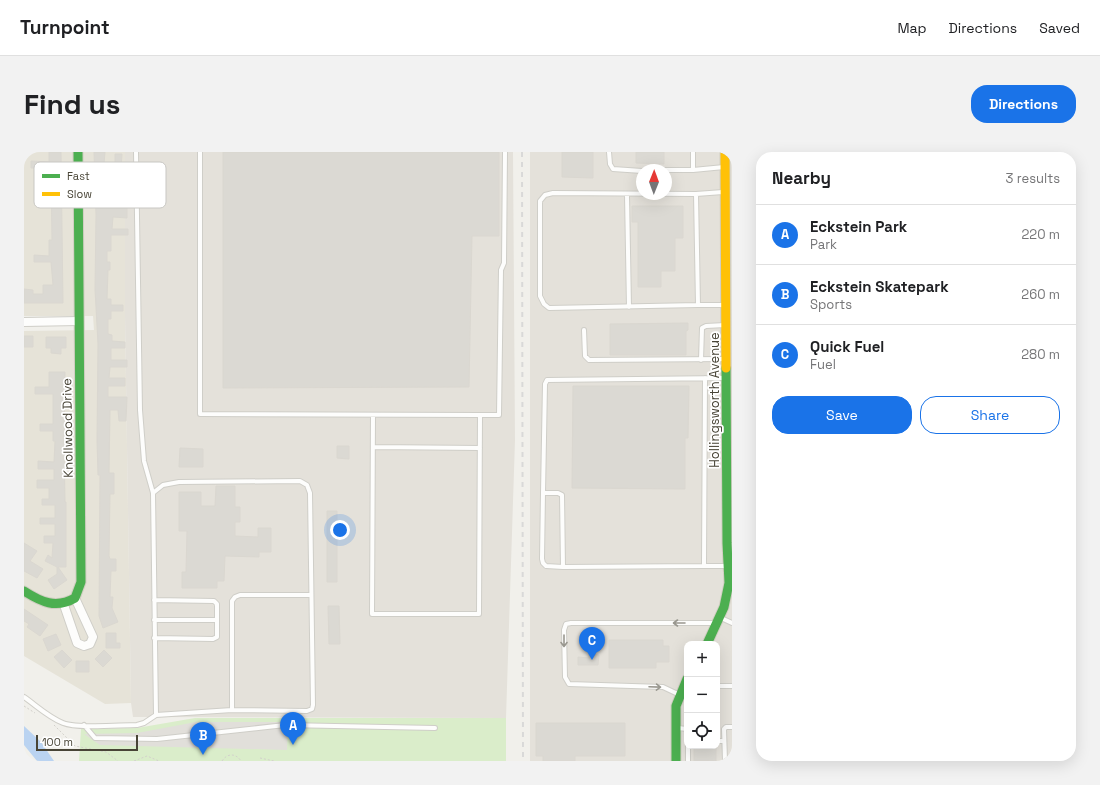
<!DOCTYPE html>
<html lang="en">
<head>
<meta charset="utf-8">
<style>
	:root { --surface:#fff; --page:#f2f2f2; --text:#202124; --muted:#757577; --line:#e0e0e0; --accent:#1a73e8 }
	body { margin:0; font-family:"Space Grotesk",sans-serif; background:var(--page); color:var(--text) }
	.controls { position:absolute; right:12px; bottom:12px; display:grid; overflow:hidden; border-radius:8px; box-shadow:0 4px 16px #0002 }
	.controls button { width:36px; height:36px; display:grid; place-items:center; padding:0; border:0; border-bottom:1px solid var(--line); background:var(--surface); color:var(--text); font:20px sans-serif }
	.compass { position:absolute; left:612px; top:12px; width:36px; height:36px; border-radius:50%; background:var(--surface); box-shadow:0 4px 16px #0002; rotate:1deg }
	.scale { position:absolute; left:12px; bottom:10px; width:102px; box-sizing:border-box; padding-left:4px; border:2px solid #484436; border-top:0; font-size:11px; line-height:14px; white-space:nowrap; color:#484436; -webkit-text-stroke:3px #fff; paint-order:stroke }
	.you { position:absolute; left:316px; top:378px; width:14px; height:14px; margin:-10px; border:3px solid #fff; border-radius:50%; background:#1a73e8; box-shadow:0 0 0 6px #1a73e833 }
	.badge { display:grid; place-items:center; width:26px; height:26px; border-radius:50%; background:var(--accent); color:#fff; font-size:13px; font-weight:700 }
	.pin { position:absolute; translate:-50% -33px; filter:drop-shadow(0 1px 2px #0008) }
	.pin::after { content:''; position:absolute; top:21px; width:14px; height:12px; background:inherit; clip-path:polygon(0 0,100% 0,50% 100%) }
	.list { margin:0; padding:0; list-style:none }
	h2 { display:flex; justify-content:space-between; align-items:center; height:52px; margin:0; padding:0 16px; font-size:17px }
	h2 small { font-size:13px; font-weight:400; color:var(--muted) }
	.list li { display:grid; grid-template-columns:26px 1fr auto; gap:12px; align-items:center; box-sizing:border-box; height:60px; padding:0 16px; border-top:1px solid var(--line) }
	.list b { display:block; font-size:15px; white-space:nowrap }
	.list p { margin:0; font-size:13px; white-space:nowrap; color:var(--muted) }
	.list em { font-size:13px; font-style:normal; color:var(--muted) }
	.actions { display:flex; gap:8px; padding:12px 16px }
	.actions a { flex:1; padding:9px 0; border:1px solid var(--accent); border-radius:16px; text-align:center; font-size:14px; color:var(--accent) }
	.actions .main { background:var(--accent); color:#fff }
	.icon { flex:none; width:22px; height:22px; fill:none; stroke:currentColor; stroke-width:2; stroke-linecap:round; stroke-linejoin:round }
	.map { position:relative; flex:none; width:708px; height:609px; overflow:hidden; border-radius:16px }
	header { display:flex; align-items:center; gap:24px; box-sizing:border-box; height:56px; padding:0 20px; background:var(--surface); border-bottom:1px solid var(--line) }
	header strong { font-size:19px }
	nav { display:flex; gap:22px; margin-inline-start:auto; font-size:14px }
	.intro { display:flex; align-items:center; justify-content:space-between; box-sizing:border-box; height:96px; padding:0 24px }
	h1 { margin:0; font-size:28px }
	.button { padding:10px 18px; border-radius:16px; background:var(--accent); color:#fff; font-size:14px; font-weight:700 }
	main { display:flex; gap:24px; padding:0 24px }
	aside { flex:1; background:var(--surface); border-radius:16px; box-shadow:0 4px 16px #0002 }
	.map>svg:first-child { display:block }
	.residential { fill:#e6e3d8 }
	.industrial { fill:#e4e1da; fill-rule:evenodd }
	.green { fill:#daedca }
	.parking { fill:#e1dfda }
	.water { fill:#bad3f1 }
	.building { fill:#dbd9d3; stroke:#dad7d0 }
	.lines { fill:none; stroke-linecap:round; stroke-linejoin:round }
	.lane-casing { stroke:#cfcec8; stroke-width:6 }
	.street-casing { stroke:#cfcec8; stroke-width:10 }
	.fast-casing { stroke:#d1cec2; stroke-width:11 }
	.slow-casing { stroke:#d1cec2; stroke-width:11 }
	.path { stroke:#d2d0cb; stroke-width:1; stroke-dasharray:2 2; stroke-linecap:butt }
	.lane { stroke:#fdfdfc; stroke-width:4 }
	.street { stroke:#fdfdfc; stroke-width:8 }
	.fast { stroke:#4caf50; stroke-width:9 }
	.slow { stroke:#ffc107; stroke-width:9 }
	.rail { stroke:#d9d9d8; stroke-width:2; stroke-dasharray:5 5; stroke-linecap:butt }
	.oneway { stroke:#99978f }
	.labels { text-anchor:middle; stroke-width:3.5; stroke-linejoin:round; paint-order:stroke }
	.street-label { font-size:13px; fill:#484436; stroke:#fff }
	.key { fill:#fff; stroke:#c8c7c3; stroke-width:1 }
	.key-label { font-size:11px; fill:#484436 }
</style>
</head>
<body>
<header>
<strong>Turnpoint</strong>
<nav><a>Map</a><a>Directions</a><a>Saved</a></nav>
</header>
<div class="intro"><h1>Find us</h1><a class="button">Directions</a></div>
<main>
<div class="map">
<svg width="708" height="609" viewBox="0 0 708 609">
	<rect width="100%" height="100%" fill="#f1f0eb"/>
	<path class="residential" d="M0,0H101V164L107,551L81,552L0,504V179L70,178L69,164H0Z"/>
	<path class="industrial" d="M101,0H489L491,288L482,566L109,565L107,551L101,164Z
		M506,0H708V609H506ZM618,18H642V42H618ZM663,492H693V594H663Z"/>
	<path class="green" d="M171,566H482V609H55L57,577L113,576Z"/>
	<path class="parking" d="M172,570H264L263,598L76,593L60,582L113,581Z"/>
	<path class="water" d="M0,574L17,590L30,609H13L0,593Z"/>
	<path class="building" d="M25,0H37L39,151H0V137L9,138V142H19V133H29L27,110H10V103L25,104V88H28L27,26V20H23V16H7V9L25,10Z
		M70,0H81L80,12H91V2H98L97,17H103V28H86V43H83L82,53L94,54V38H103V66L89,65L88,77H104V83H87V99H83V110H86V118H84L83,147H87V153H99V159H87V167H84V182L88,183V189L101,190V196H87V208H103V215H86L85,226H101V234H84V245H103L102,269H95L94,258H86L85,321H90V342H86L85,404L86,407H92V419H87L86,445H89L88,456L94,470L79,476L75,464L76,323H74L73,288L74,192L71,137L72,63Z
		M199,0H475V84H448L445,235L199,236Z
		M538,0H569V26L538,25Z
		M612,0H640V12L612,11Z
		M608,54H659V86H651V119H637V135H614V70H608Z
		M664,171V178L662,179V203H586V172Z
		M0,184H9V195H0Z
		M22,185H42V196H37V202L27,201V196H22Z
		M25,220H41L40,293L41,350H42V415H34L43,428L30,437L24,428L33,422V415L21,409L24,403L28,406L29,391H20V384H31V372H16V366H31V353H18V347H25V336H13V328H30V317H14V309L30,310L31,289H29V279H16V272H29V242H11V235H25Z
		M549,234H665L664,286H661V337L548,336Z
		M313,294H325V307L313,306Z
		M156,296L179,297V315H155Z
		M192,334H211V355H216V370H211V384L234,385V376H247V400H235V405L201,404L200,429H193V436H158V420H162L163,379H155V340H177V354H191Z
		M303,359H313V430H303Z
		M0,391L13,399L6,409L19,417L13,426L0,419Z
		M304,454H315L316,492H305Z
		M0,457L24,473L16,484L3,475L5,472L0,469Z
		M82,481H92V491H96V496H82Z
		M32,482L37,493L24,499L19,487Z
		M585,488H639V494H645V510H632V516H585Z
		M38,498L48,508L40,516L30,505Z
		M80,498L88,506L79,515L71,507Z
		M565,502L575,503L574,513H554V505L565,506Z
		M52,509H65V520H52Z
		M512,571H601V604H551V609H519V604H512Z
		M670,594H692V609H670Z"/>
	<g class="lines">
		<g class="lane-casing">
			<path id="lane" d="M176,0V262L456,263H475L477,118L480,111L481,0
				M585,0L586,12L589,17L618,19
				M642,18H669V0
				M669,18L700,15
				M699,40L672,42L674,153H700
				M672,42L529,41L521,43L516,49V144L520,152L525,156L674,153
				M603,43L605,155
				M560,178L561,204L565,208L701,207
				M677,208L678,176L682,174L701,173
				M349,263L348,462H455L456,263
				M349,295L456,296
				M129,341L139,333L155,330L276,329L283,333L286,341L289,553L288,557L283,559L208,558L132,563
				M519,341L521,232L523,228L702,226
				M680,414H704
				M539,415L538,343L534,341H519L518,407L519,411L522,414L539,415L680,414L681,226
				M130,448L190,449L193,452V485L189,487L130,486
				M697,466L708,471
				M130,468H193
				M693,534H708
				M656,543L639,535L545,532L541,525L540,478L542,472L547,471H691
				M0,545C13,554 24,565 39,571C54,577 95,573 113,573L120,571L132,563L129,341L120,309L116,258L112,0
				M208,558V449L211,445L216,443H287
				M60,573L71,586L133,587L261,573L411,576
				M654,576L663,577
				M693,589H700
				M664,594V609
				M701,609L700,577L702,575H708"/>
		</g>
		<g class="street-casing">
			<path id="street" d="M0,170L55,169
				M40,453L53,491L60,494L66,492L69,485L51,446"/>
		</g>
		<g class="fast-casing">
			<path id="fast" d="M0,439C17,450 32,457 51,446L57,430L54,0
				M683,492L700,455L705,431L703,391L702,216
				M652,609V554L663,527"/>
		</g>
		<g class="slow-casing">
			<path id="slow" d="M701,0L702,216"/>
		</g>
		<path class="path" d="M0,554L11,561
			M30,573L51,594L82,600L94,609
			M236,606L250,609
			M110,609L123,604L135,609
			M198,609C203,601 212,601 217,609"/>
		<use href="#lane" class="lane"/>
		<use href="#street" class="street"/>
		<use href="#fast" class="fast"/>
		<use href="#slow" class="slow"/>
		<path class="rail" d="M498,0L499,609"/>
	</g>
	<defs><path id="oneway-shaft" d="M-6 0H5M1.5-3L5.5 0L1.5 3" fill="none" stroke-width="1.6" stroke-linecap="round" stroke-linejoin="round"/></defs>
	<g class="oneway">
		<use href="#oneway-shaft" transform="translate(655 471) rotate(-180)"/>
		<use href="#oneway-shaft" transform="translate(540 489) rotate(90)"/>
		<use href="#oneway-shaft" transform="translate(631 535) rotate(2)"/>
	</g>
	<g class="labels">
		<g class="street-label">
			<text transform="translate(690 248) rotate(-90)" y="5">Hollingsworth Avenue</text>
			<text transform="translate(43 276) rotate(-91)" y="5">Knollwood Drive</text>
		</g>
	</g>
	<rect x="10" y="10" width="132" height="46" rx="6" class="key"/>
	<rect x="18" y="22" width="18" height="4" fill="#4caf50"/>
	<rect x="18" y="40" width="18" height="4" fill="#ffc107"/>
	<g class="key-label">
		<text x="43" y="28">Fast</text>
		<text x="43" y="46">Slow</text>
	</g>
</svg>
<div class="controls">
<button>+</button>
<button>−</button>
<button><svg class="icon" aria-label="locate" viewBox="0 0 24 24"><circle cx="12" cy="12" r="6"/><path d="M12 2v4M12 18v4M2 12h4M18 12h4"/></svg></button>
</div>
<svg class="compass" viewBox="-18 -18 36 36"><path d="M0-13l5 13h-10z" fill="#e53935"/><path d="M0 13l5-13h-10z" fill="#757577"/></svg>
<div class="scale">100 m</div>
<div class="you"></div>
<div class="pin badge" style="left:269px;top:593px">A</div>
<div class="pin badge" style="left:179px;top:603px">B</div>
<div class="pin badge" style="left:568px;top:508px">C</div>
</div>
<aside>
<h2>Nearby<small>3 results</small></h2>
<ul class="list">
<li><span class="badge">A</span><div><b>Eckstein Park</b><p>Park</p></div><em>220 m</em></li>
<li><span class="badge">B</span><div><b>Eckstein Skatepark</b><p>Sports</p></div><em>260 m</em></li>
<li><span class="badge">C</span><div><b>Quick Fuel</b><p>Fuel</p></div><em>280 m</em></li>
</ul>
<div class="actions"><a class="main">Save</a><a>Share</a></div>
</aside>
</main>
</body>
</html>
